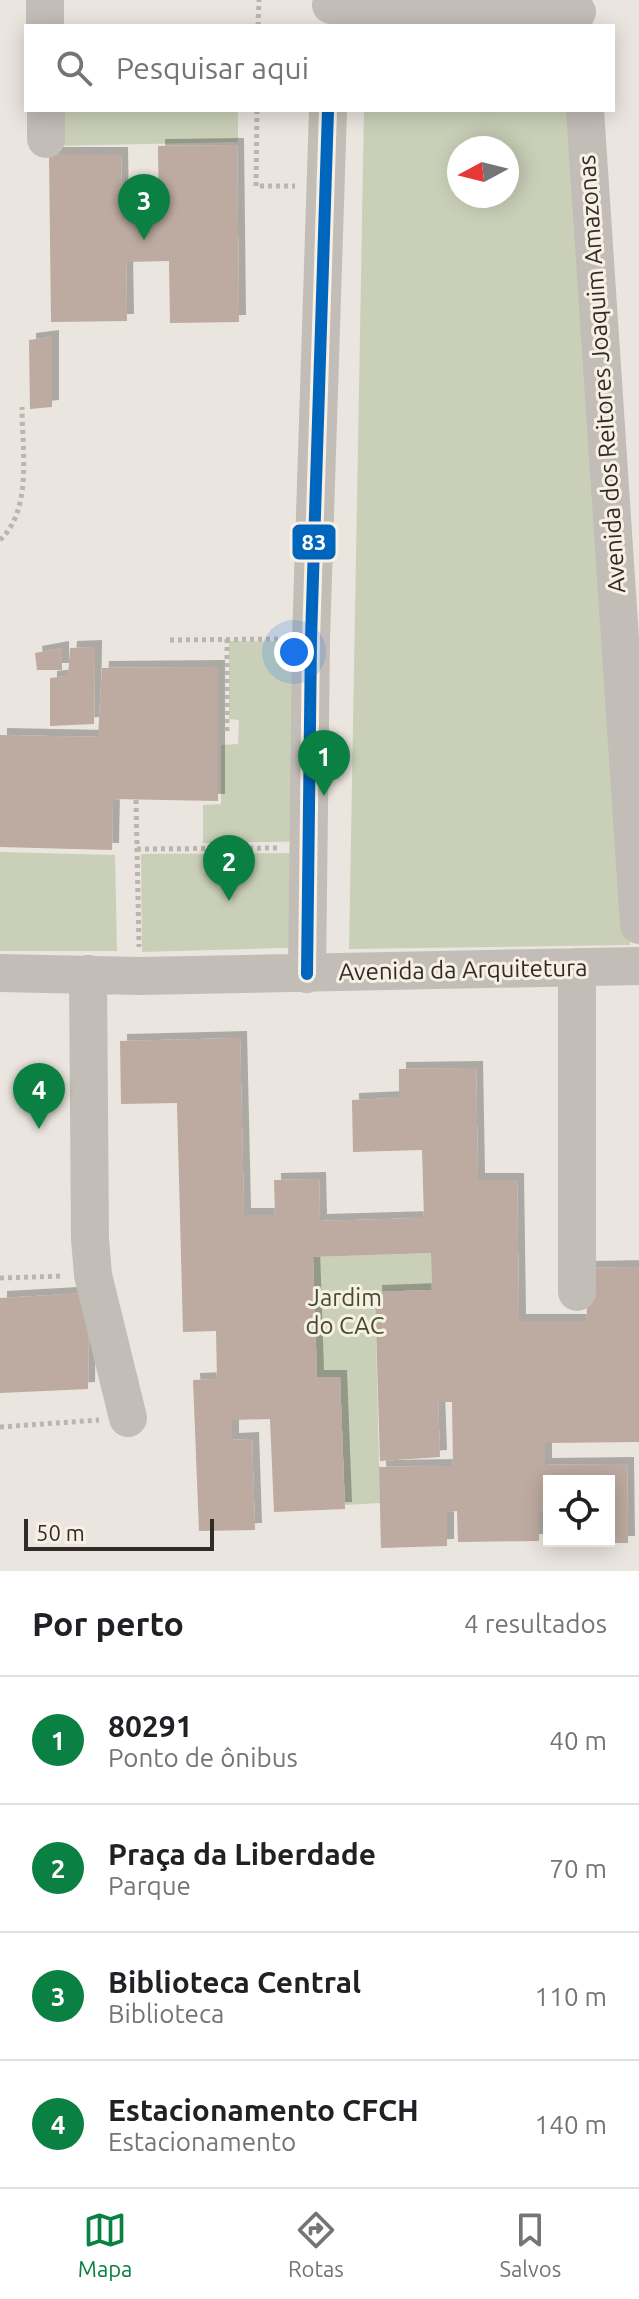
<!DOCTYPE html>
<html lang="pt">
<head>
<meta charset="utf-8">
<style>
	:root { --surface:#fff; --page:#f2f2f2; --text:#202124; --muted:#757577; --line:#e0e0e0; --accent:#0b8043 }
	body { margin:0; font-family:Ubuntu,sans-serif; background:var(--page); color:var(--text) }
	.controls { position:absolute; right:24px; bottom:24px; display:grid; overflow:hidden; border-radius:0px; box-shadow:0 4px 20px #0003 }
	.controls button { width:72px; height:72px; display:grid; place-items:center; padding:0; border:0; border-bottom:2px solid var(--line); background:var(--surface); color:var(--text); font:40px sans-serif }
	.compass { position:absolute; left:447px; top:136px; width:72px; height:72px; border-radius:50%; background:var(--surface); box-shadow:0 4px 20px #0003; rotate:263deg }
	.scale { position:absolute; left:24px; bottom:20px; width:190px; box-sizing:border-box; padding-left:8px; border:4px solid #332b26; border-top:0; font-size:22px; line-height:28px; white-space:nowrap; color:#332b26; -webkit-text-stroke:6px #f8f0e4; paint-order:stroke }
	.you { position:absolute; left:294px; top:652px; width:28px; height:28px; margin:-20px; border:6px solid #fff; border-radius:50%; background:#1a73e8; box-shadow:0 0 0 12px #1a73e833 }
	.badge { display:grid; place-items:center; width:52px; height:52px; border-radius:50%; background:var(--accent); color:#fff; font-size:26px; font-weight:700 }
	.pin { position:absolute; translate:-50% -66px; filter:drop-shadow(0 2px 4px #0008) }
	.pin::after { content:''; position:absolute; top:42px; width:28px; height:24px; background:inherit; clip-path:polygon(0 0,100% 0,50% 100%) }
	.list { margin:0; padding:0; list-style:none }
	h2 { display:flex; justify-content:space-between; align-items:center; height:104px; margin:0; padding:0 32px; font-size:34px }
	h2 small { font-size:26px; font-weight:400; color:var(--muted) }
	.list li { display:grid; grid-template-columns:52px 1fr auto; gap:24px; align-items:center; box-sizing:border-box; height:128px; padding:0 32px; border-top:2px solid var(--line) }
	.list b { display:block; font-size:30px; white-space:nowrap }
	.list p { margin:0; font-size:26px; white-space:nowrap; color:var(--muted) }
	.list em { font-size:26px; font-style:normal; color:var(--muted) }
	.icon { flex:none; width:44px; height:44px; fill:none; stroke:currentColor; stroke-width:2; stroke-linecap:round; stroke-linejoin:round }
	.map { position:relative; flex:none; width:639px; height:1571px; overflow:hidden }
	.search { position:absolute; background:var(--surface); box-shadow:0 4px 20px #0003; left:24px; right:24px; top:24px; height:88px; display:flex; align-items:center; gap:20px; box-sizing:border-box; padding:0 28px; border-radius:0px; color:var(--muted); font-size:30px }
	.sheet { height:616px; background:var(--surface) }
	nav { display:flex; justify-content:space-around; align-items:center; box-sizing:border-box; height:112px; border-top:2px solid var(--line); background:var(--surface); font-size:22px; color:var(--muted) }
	nav a { display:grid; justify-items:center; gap:4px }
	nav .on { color:var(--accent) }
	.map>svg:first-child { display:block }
	.green { fill:#cad0b8; fill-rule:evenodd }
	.building { fill:#bdaaa0; filter:url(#shadow) }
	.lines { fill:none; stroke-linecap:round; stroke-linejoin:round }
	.path { stroke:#bcb5af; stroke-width:5; stroke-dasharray:4 4; stroke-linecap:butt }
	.minor { stroke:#c3bdb7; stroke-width:38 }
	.bus-1-casing { stroke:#f8f0e4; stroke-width:18 }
	.bus-1 { stroke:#0065bd; stroke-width:12 }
	.labels { text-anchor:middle; stroke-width:6; stroke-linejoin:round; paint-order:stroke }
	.street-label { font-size:24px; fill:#332b26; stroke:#f8f0e4 }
	.park-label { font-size:24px; fill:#41502b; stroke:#f8f0e4 }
	.line-badge { stroke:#f8f0e4; stroke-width:3 }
	.badge-label { font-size:22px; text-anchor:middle; font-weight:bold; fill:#fff }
</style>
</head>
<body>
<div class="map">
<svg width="639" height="1571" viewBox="0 0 639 1571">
	<defs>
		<filter id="shadow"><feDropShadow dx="7" dy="-7" stdDeviation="0" flood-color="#0004"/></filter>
	</defs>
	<rect width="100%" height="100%" fill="#eae5de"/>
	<path class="green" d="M52,110H238V142L53,146Z
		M364,110H591L630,945L349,949ZM459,148H507V196H459Z
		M229,641L326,642L321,841L203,843V805L221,804V745L238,744L239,720L229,719Z
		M0,852L115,855L117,951H0Z
		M317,853L315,947L142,952L141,854Z
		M431,1253L432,1290L375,1292L380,1503L345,1505L340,1377H317L313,1257Z"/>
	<path class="building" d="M237,145L239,322L170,323L169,261L126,262L127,321L51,322L49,154H121L122,219H159L158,146Z
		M52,337V407L30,409L29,340Z
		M95,647L94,724L50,726V678L68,676L70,648Z
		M62,648V670H37L35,653Z
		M218,667V801L113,799L112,850L0,847V735L98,737L102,668Z
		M240,1038L244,1215H275L274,1180L319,1179L320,1221L424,1218L422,1150L353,1152L352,1100L399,1098V1069L476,1068L478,1180H517L519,1321H587L586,1268L639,1267V1442L545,1443V1465L627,1464L628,1543H609V1481H549V1512H539V1541L458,1542L457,1511L447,1512V1546L381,1548L379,1467L453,1466L452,1402H438L440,1457L380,1461L375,1292L432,1290L431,1253L313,1257L317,1377H340L345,1509L274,1512L270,1419L232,1420V1440L252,1439L255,1530L199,1531L193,1380L217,1379L216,1331L183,1332L177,1103L121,1104L120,1041Z
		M89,1293L88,1389L0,1393V1298Z"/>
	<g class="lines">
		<path class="path" d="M258,26L259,0
			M257,110L256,186H295
			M0,540C33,509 22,449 22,407
			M227,639V734
			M170,640L282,639
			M136,800L139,947
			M137,849L280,848
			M0,1278L64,1276
			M0,1427L99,1420"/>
		<path class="minor" d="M45,0V26
			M331,5L577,12
			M46,110V139
			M585,110L639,925
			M0,973L140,976L639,966
			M88,974L90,1239L93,1275L128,1418
			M307,974L311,639L328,110
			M577,1292V967"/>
		<g class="bus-1-casing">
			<path id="bus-1" d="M307,974L311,639L328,110"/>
		</g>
		<use href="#bus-1" class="bus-1"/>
	</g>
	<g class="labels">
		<g class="street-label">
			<text transform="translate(602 374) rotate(-94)" y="8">Avenida dos Reitores Joaquim Amazonas</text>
			<text transform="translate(463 970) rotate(-1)" y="8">Avenida da Arquitetura</text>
		</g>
		<g class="park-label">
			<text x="345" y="1306">Jardim<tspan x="345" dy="28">do CAC</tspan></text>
		</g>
	</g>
	<rect class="line-badge" x="291" y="523" width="46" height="38" rx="8" fill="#0065bd"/>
	<g class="badge-label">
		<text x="314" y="550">83</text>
	</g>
</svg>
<div class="controls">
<button><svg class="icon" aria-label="locate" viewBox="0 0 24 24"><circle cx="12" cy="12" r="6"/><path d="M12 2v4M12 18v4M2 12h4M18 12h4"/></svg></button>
</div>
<svg class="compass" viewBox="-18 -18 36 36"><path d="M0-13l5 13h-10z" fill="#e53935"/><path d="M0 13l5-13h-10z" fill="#757577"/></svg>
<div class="scale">50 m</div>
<div class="you"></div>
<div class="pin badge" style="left:324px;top:796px">1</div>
<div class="pin badge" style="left:229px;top:901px">2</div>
<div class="pin badge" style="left:144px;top:240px">3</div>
<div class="pin badge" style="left:39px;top:1129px">4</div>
<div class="search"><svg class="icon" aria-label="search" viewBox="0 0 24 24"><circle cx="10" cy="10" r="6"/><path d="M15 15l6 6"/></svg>Pesquisar aqui</div>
</div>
<section class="sheet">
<h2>Por perto<small>4 resultados</small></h2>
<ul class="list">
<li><span class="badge">1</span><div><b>80291</b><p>Ponto de ônibus</p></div><em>40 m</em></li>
<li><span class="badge">2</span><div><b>Praça da Liberdade</b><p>Parque</p></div><em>70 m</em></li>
<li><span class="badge">3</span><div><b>Biblioteca Central</b><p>Biblioteca</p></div><em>110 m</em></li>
<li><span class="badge">4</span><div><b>Estacionamento CFCH</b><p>Estacionamento</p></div><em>140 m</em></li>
</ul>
</section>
<nav>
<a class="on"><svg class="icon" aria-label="map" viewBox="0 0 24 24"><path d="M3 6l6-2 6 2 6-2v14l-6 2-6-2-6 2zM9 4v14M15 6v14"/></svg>Mapa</a>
<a><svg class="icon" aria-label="directions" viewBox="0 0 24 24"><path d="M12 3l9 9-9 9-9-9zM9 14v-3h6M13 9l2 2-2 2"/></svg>Rotas</a>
<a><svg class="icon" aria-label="saved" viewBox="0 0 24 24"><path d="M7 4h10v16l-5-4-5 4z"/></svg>Salvos</a>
</nav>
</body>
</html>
